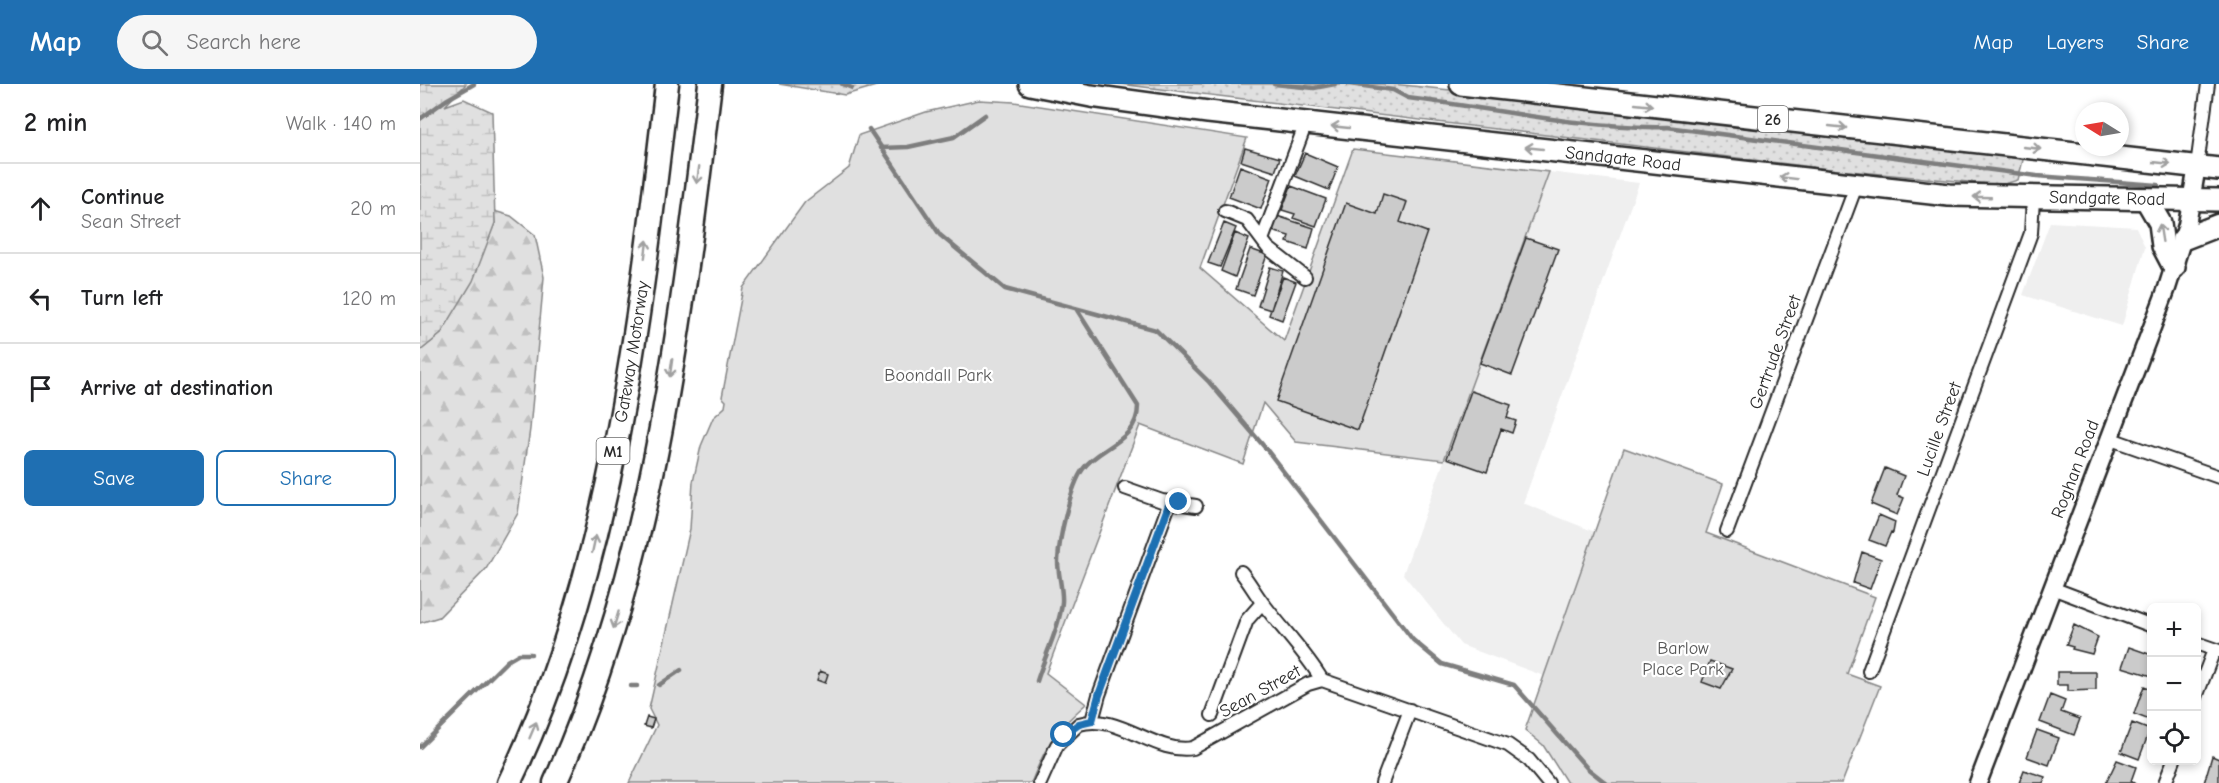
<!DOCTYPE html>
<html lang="en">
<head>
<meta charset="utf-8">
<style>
	:root { --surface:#fff; --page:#f6f6f6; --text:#202124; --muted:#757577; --line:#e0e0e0; --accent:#1f6fb2 }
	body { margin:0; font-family:"Comic Neue",sans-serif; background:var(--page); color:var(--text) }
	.controls { position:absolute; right:18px; bottom:18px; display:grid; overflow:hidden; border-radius:9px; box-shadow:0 3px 9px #0003 }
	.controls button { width:54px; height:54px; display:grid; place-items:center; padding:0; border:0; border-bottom:2px solid var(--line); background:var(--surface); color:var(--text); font:30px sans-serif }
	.compass { position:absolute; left:1655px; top:18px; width:54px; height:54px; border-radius:50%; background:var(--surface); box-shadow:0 3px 9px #0003; rotate:281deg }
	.stop { position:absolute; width:18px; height:18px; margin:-14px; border:4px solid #1f6fb2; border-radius:50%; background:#fff }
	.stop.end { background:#1f6fb2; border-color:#fff; box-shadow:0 2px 6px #0008 }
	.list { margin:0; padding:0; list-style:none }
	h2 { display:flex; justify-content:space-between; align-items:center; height:78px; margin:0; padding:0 24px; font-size:26px }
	h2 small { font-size:20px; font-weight:400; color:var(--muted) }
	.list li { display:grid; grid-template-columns:39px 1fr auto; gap:18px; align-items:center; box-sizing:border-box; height:90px; padding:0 24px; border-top:2px solid var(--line) }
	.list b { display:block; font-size:22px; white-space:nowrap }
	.list p { margin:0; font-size:20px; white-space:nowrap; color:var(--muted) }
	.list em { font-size:20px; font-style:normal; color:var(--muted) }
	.actions { display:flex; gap:12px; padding:18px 24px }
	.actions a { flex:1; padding:14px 0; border:2px solid var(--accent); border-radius:9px; text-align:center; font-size:21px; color:var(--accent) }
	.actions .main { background:var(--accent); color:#fff }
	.icon { flex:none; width:33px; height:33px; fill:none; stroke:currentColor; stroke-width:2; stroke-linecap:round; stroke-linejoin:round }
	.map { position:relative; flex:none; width:1799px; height:699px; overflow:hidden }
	header { display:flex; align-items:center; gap:36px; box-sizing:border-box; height:84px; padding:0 30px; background:var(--accent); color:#fff }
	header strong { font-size:28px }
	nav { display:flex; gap:33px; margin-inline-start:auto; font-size:21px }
	.search { width:420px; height:54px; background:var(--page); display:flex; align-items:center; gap:15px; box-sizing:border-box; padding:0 21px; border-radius:33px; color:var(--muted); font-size:22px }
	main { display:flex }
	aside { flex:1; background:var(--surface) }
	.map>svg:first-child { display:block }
	.built { fill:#efefef }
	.grass { fill:url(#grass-dots); stroke:#868686; stroke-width:1.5 }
	.forest { fill:url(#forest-firs); stroke:#868686; stroke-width:1.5 }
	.wetland { fill:url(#wetland-marsh); stroke:#868686; stroke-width:1.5 }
	.green { fill:#e0e0e0; stroke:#868686; stroke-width:1.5 }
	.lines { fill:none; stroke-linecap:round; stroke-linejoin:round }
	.stream { stroke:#7e7e7e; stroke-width:4.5 }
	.building { fill:#cbcbcb; stroke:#2b2b2b; stroke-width:1.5 }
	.minor-casing { stroke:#2b2b2b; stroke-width:16 }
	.secondary-casing { stroke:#2b2b2b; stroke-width:21 }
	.trunk-casing { stroke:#2b2b2b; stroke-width:26 }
	.motorway-casing { stroke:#2b2b2b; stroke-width:27 }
	.minor { stroke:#fff; stroke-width:12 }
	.secondary { stroke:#fff; stroke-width:16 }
	.trunk { stroke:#fff; stroke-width:21 }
	.motorway { stroke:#fff; stroke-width:22 }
	.oneway { stroke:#a0a0a0 }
	.route { stroke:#1f6fb2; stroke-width:8 }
	.labels { text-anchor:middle; stroke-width:4.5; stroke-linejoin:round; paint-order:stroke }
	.shield { fill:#fff; stroke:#6b6b6b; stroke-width:1.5 }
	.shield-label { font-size:16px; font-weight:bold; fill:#2b2b2b }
	.street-label { font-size:18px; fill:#2b2b2b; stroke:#fff }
	.park-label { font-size:18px; fill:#585858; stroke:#fff }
</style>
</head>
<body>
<header>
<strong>Map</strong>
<div class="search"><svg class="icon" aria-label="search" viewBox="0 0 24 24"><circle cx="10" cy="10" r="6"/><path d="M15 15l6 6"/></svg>Search here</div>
<nav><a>Map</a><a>Layers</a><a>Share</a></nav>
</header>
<main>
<aside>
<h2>2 min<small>Walk · 140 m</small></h2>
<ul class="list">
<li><svg class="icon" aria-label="ahead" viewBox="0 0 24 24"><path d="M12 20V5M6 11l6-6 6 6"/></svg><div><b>Continue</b><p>Sean Street</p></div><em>20 m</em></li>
<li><svg class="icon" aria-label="left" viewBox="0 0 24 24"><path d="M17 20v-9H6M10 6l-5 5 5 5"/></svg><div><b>Turn left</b></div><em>120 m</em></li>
<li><svg class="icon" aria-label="arrive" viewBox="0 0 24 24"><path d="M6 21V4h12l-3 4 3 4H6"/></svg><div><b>Arrive at destination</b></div></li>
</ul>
<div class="actions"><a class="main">Save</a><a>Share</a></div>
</aside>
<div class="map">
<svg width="1799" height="699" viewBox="0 0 1799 699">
	<defs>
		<pattern id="grass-dots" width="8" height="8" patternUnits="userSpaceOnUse" patternTransform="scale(1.5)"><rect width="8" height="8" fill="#e0e0e0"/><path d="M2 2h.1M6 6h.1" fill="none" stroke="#c0c0c0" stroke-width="1.8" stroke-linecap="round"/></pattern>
		<pattern id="forest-firs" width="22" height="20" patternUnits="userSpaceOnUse" patternTransform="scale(1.5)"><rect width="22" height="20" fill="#e0e0e0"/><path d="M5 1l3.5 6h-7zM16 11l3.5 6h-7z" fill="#c0c0c0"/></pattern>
		<pattern id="wetland-marsh" width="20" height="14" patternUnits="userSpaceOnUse" patternTransform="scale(1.5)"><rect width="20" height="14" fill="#e0e0e0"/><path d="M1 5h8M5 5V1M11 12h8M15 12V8" fill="none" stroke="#c0c0c0"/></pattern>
	</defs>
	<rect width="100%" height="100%" fill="#fff"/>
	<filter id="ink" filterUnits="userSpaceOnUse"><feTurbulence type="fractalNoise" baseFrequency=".0167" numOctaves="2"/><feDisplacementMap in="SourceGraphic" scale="12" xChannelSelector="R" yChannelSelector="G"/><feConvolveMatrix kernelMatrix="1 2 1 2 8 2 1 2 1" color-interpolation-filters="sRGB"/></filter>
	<g filter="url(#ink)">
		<path class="built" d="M1129,88L1219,99L1103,419L1175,448L1124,592L1041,561L983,490Z
			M1630,138L1716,143L1725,163L1702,242L1603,211Z"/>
		<path class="grass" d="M359,0H463L425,11Z
			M699,0H973L1588,65L1603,76L1598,96L1581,101L1418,86Z"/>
		<path class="forest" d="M74,127L91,132L115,151L124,193L110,345L98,429L66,485L19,533L0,539V267L21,250L75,139Z"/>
		<path class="wetland" d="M0,0H46L25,22L44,15L72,28L75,139L53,197L21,250L0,267Z"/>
		<path class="green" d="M559,16L594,18L827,54L780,184L864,257L933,65L1129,88L1024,376L876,358L843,319L823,380L720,341L626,589L666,620C634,648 627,659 611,699H209L237,641L229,625L270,445L273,398L281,362L293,334L305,323L306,317L302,313L323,204L385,118L429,84L439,51L506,28Z
			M1204,364L1303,400L1286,449L1455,513L1427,590L1460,602L1422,699H1147L1123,661L1105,646Z"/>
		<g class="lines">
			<path class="stream" d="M422,0L432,4
				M854,0L894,4L915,0
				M929,0L973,6L988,14C1073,24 1161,45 1247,43L1617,92L1738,101
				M0,35L26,16L54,0
				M449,45L520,151L585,205L736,246L789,298L847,366L993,556L1022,580L1094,601L1167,684L1186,699
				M461,64L488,63L534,53L565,31
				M617,597C624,574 640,542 642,518C643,505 638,491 638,477C639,455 650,403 663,385C678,363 718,358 718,322L657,226
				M239,601L261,586
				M211,602H217
				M0,663L87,577L99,570H111"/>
		</g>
		<path class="building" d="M825,64L860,74L855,88L821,77Z
			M885,69L918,83L909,106L875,92Z
			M820,82L852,94L841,125L809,113Z
			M871,102L906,115L896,142L873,134L875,130L862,126Z
			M963,110L987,118L980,138L1007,148L938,346L856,317L926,119L957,130Z
			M857,132L894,144L888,165L867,158L869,152L852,147Z
			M804,139L816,144L800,183L788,179Z
			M815,149L829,155L815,193L801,187Z
			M1106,154L1138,165L1092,291L1060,279Z
			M830,165L847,171L833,211L816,205Z
			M850,183L863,187L851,226L838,222Z
			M863,193L876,198L862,236L849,231Z
			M1051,307L1091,321L1087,334L1096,337L1092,349L1081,345L1067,388L1027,374Z
			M1465,384L1484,392L1477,411L1484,414L1477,431L1451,420Z
			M1459,431L1475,438L1473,449L1471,448L1465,462L1449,456Z
			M1442,468L1461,475L1450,505L1433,499Z
			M1654,541L1678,553L1672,570L1652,565L1653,563L1646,561Z
			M1709,563L1732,571V592L1702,583Z
			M1290,577L1312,585L1301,605L1282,598Z
			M400,587L408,590L405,599L397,596Z
			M1637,588H1676V606L1648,607V601H1637Z
			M1724,602L1732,605V637L1714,630Z
			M1630,611L1645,617L1641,628L1660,635L1654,651L1620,638Z
			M227,633L234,635L231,644L224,642Z
			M1712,639L1730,646L1719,675L1701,668Z
			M1617,646L1639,654L1629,681L1607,673Z
			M1792,672L1799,675V699H1784Z
			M1697,676L1716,683L1711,697L1714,699H1686Z
			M1604,686L1625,693L1623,699H1599Z"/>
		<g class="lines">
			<g class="minor-casing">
				<path id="minor" d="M1777,82L1788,0
					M805,127L827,136L842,156
					M885,193L848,164L842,156L886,39
					M1688,354L1799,393
					M705,404L742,417L776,422
					M1307,447L1436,102
					M821,488C830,499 836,511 845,522C864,547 886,569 902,596
					M1632,504L1732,542
					M1776,559L1799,567
					M1449,587L1611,149L1613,115
					M1776,613L1794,566
					M792,631L827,536L842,519
					M672,637L679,611L750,418
					M620,699L637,661L659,640C698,628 735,671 773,664L888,600L902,596L1088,661L1109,676L1128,699
					M962,699L990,626
					M1745,699L1754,676"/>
			</g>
			<g class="secondary-casing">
				<path id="secondary" d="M1558,699L1747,204L1767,141L1777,82"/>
			</g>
			<g class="trunk-casing">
				<g id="trunk">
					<path id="s1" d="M610,0L671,12L788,28L1529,111L1799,116"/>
					<path d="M1041,0L1799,85"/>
					<path d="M1726,115L1740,139L1743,162L1754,183"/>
					<path d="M1763,155L1799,141"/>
				</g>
			</g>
			<g class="motorway-casing">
				<g id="motorway">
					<path id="s2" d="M89,699C192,485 220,234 247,0"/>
					<path d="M135,699C234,479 261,237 290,0"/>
				</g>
			</g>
			<use href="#minor" class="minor"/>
			<use href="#secondary" class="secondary"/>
			<use href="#trunk" class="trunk"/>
			<use href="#motorway" class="motorway"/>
		</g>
		<defs><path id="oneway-shaft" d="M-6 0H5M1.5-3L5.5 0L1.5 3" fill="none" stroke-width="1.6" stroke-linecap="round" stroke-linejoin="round" transform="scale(1.5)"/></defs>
		<g class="oneway">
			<use href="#oneway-shaft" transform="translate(1224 21) rotate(6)"/>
			<use href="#oneway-shaft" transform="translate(920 43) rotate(-174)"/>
			<use href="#oneway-shaft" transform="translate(1418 43) rotate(6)"/>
			<use href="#oneway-shaft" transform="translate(1114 64) rotate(-174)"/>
			<use href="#oneway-shaft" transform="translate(1612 64) rotate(6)"/>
			<use href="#oneway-shaft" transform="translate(1742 79) rotate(6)"/>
			<use href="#oneway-shaft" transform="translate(278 91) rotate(98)"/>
			<use href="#oneway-shaft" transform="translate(1368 94) rotate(-173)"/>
			<use href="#oneway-shaft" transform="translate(1562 113) rotate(-178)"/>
			<use href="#oneway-shaft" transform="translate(1741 149) rotate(-99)"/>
			<use href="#oneway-shaft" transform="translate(226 165) rotate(-82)"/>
			<use href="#oneway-shaft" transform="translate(251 284) rotate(98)"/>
			<use href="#oneway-shaft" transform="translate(174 460) rotate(-78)"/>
			<use href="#oneway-shaft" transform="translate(196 536) rotate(107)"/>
			<use href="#oneway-shaft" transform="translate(113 646) rotate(-67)"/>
		</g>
	</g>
	<g class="lines" filter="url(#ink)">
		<path class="route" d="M644,651L659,640L672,637L679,611L750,418H759"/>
	</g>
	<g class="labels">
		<g class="shield">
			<rect x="1338" y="22" width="30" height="26" rx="4.5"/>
			<rect x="176.5" y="354" width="33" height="26" rx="4.5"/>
		</g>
		<g class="shield-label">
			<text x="1353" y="41">26</text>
			<text x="193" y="373">M1</text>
		</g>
		<g class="street-label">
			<text dy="6" stroke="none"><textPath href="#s1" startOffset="598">Sandgate Road</textPath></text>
			<text dy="6" stroke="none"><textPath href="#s1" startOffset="1084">Sandgate Road</textPath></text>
			<text dy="6" stroke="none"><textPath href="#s2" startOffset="450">Gateway Motorway</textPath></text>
			<text transform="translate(1355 268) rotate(-70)" y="6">Gertrude Street</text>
			<text transform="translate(1519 345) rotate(-70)" y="6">Lucille Street</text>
			<text transform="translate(1655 385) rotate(-69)" y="6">Roghan Road</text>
			<text transform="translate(840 607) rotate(-29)" y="6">Sean Street</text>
		</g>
		<g class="park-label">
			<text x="518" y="297">Boondall Park</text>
			<text x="1263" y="570">Barlow<tspan x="1263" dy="21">Place Park</tspan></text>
		</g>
	</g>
</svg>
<div class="controls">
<button>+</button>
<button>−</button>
<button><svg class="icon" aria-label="locate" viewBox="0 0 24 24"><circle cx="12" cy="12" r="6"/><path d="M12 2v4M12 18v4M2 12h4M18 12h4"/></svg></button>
</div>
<svg class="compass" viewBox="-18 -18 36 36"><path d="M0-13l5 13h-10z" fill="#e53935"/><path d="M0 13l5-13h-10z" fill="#757577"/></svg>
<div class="stop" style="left:644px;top:651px"></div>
<div class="stop end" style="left:759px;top:418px"></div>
</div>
</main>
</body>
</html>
